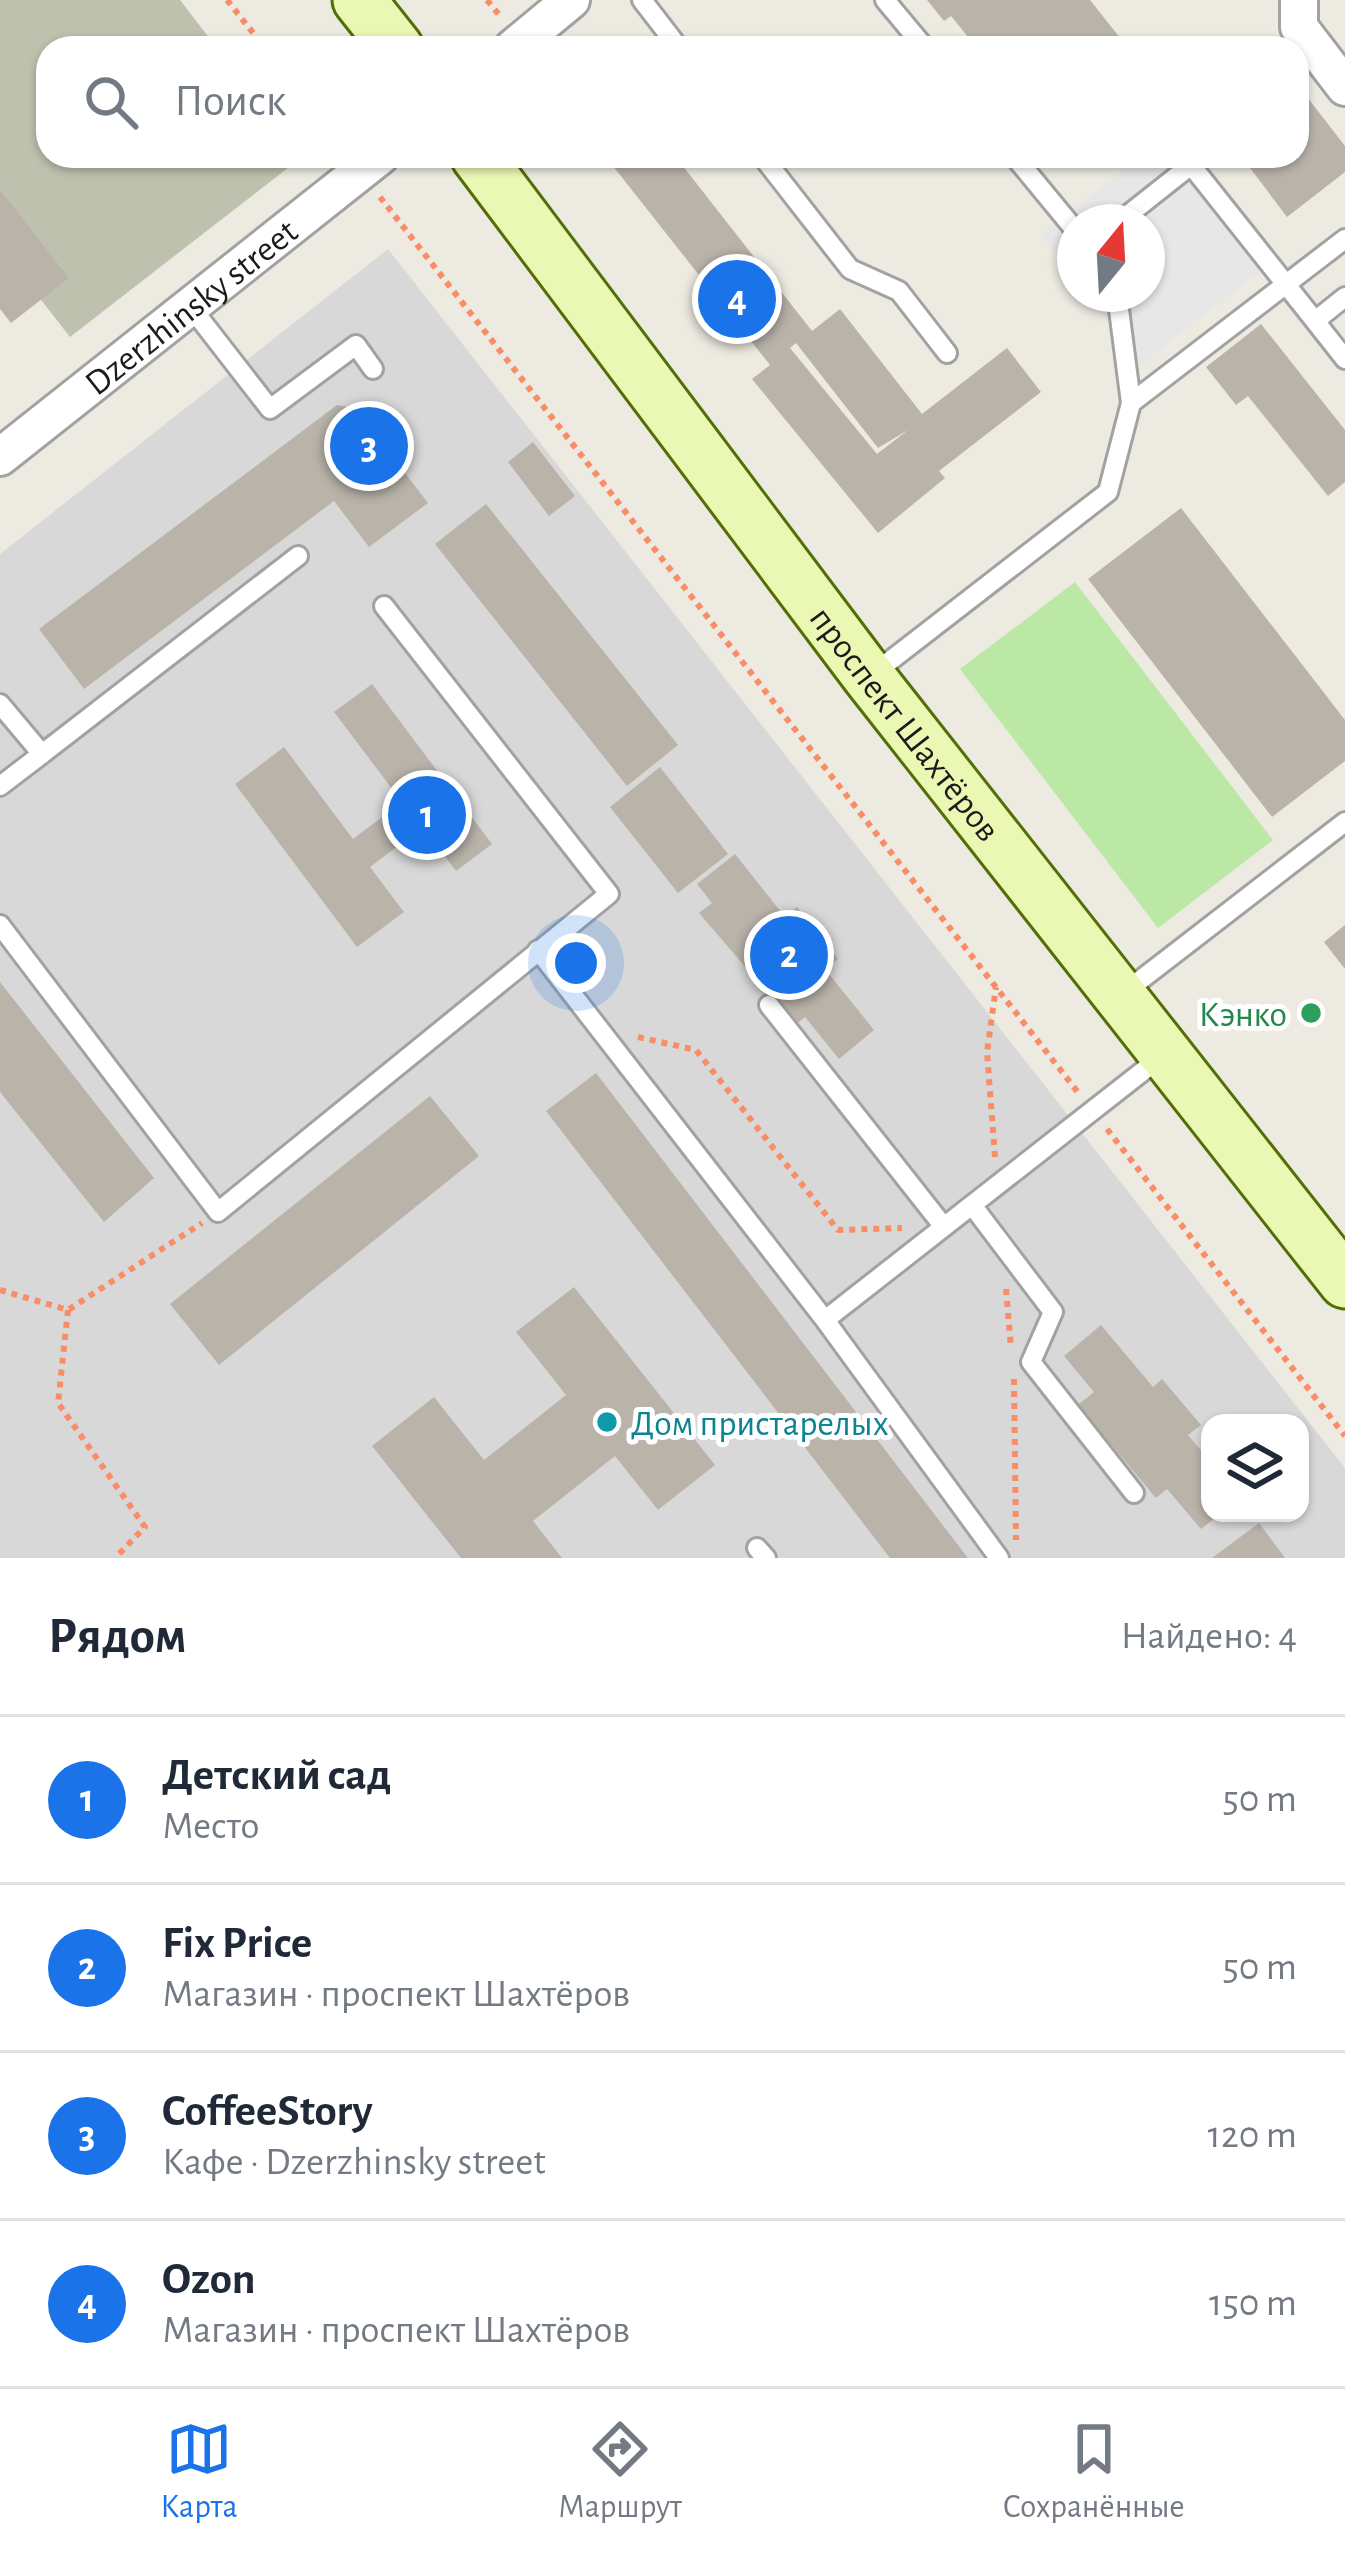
<!DOCTYPE html>
<html lang="ru">
<head>
<meta charset="utf-8">
<style>
	:root { --surface:#fff; --page:#f2f2f3; --text:#1f2937; --muted:#747a83; --line:#e0e1e3; --accent:#1a73e8 }
	body { margin:0; font-family:"Alegreya Sans",sans-serif; background:var(--page); color:var(--text) }
	.controls { position:absolute; right:36px; bottom:36px; display:grid; overflow:hidden; border-radius:24px; box-shadow:0 3px 9px #0004 }
	.controls button { width:108px; height:108px; display:grid; place-items:center; padding:0; border:0; border-bottom:3px solid var(--line); background:var(--surface); color:var(--text); font:60px sans-serif }
	.compass { position:absolute; left:1057px; top:204px; width:108px; height:108px; border-radius:50%; background:var(--surface); box-shadow:0 3px 9px #0004; rotate:18deg }
	.you { position:absolute; left:576px; top:963px; width:42px; height:42px; margin:-30px; border:9px solid #fff; border-radius:50%; background:#1a73e8; box-shadow:0 0 0 18px #1a73e833 }
	.badge { display:grid; place-items:center; width:78px; height:78px; border-radius:50%; background:var(--accent); color:#fff; font-size:39px; font-weight:700 }
	.pin { position:absolute; translate:-50% -50%; border:6px solid #fff; box-shadow:0 3px 12px #0006 }
	.list { margin:0; padding:0; list-style:none }
	h2 { display:flex; justify-content:space-between; align-items:center; height:156px; margin:0; padding:0 48px; font-size:51px }
	h2 small { font-size:39px; font-weight:400; color:var(--muted) }
	.list li { display:grid; grid-template-columns:78px 1fr auto; gap:36px; align-items:center; box-sizing:border-box; height:168px; padding:0 48px; border-top:3px solid var(--line) }
	.list b { display:block; font-size:45px; white-space:nowrap }
	.list p { margin:0; font-size:39px; white-space:nowrap; color:var(--muted) }
	.list em { font-size:39px; font-style:normal; color:var(--muted) }
	.icon { flex:none; width:66px; height:66px; fill:none; stroke:currentColor; stroke-width:2; stroke-linecap:round; stroke-linejoin:round }
	.map { position:relative; flex:none; width:1345px; height:1558px; overflow:hidden }
	.search { position:absolute; background:var(--surface); box-shadow:0 3px 9px #0004; left:36px; right:36px; top:36px; height:132px; display:flex; align-items:center; gap:30px; box-sizing:border-box; padding:0 42px; border-radius:36px; color:var(--muted); font-size:45px }
	.sheet { height:828px; background:var(--surface) }
	nav { display:flex; justify-content:space-around; align-items:center; box-sizing:border-box; height:168px; border-top:3px solid var(--line); background:var(--surface); font-size:33px; color:var(--muted) }
	nav a { display:grid; justify-items:center; gap:6px }
	nav .on { color:var(--accent) }
	.map>svg:first-child { display:block }
	.residential { fill:#d9d8d8; fill-rule:evenodd }
	.construction { fill:#bec1ad }
	.grass { fill:#bce8a6 }
	.parking { fill:#e7e7e7 }
	.building { fill:#b9b3aa; fill-rule:evenodd }
	.lines { fill:none; stroke-linecap:round; stroke-linejoin:round }
	.lane-casing { stroke:#a2a2a2; stroke-width:24 }
	.street-casing { stroke:#a2a2a2; stroke-width:42 }
	.secondary-casing { stroke:#526f06; stroke-width:57 }
	.path { stroke:#f88d67; stroke-width:6; stroke-dasharray:6 6; stroke-linecap:butt }
	.lane { stroke:#fff; stroke-width:18 }
	.street { stroke:#fff; stroke-width:36 }
	.secondary { stroke:#eaf8b4; stroke-width:51 }
	.leisure-dot { fill:#2e9e5b; stroke:#fff; stroke-width:4.5 }
	.culture-dot { fill:#0f9aa8; stroke:#fff; stroke-width:4.5 }
	.labels { text-anchor:middle; stroke-width:10; stroke-linejoin:round; paint-order:stroke }
	.street-label { font-size:36px; fill:#1b1b1b; stroke:#fff }
	.leisure-label { font-size:36px; fill:#27864d; stroke:#fff; text-anchor:end }
	.culture-label { font-size:36px; fill:#0d838f; stroke:#fff; text-anchor:start }
</style>
</head>
<body>
<div class="map">
<svg width="1345" height="1558" viewBox="0 0 1345 1558">
	<rect width="100%" height="100%" fill="#edebe1"/>
	<path class="residential" d="M388,249L1345,1468V1558H0V554ZM1210,1423H1300V1513H1210Z"/>
	<path class="construction" d="M0,0H180L217,48H48V156L302,157L70,337L0,247Z"/>
	<path class="grass" d="M1075,582L1273,840L1158,928L960,669Z"/>
	<path class="parking" d="M1142,156H1185L1269,265L1141,364L1086,294H1147V222H1075V280L1040,235Z"/>
	<path class="building" d="M927,0H1090L1128,48H977L951,16L944,21Z
		M1297,84L1345,146V172L1287,217L1241,156H1297Z
		M605,156H675L812,331L840,309L922,414L1007,348L1041,392L939,471L945,478L878,533L752,379L770,365ZM796,343L878,448L908,430L877,454L790,348Z
		M0,190L69,278L11,323L0,309Z
		M1261,324L1345,430V482L1328,496L1248,396L1236,405L1206,367Z
		M337,405L351,408L379,434L383,431L401,455L395,460L428,503L369,547L334,501L84,689L39,629Z
		M533,442L575,496L549,516L508,462Z
		M486,504L678,745L627,786L435,544Z
		M1181,508L1345,720V761L1272,817L1088,579Z
		M372,684L492,844L456,871L423,827L370,867L404,912L357,947L235,784L284,747L353,839L402,802L334,712Z
		M660,767L728,854L678,893L610,807Z
		M735,854L785,917L797,907L838,959L825,969L874,1030L839,1059L805,1017L795,1025L699,913L712,903L697,884Z
		M1345,925V969L1324,942Z
		M0,982L154,1178L104,1222L0,1092Z
		M596,1073L968,1558H890L546,1111Z
		M430,1096L479,1156L219,1365L170,1304Z
		M574,1287L715,1465L658,1510L615,1456L533,1521L562,1558H461L372,1446L434,1397L484,1460L566,1395L516,1332Z
		M1101,1325L1153,1387L1162,1379L1201,1425L1188,1435L1210,1461V1513H1221L1201,1529L1167,1489L1156,1498L1078,1405L1094,1392L1064,1356Z
		M1259,1523L1285,1558H1212Z"/>
	<g class="lines">
		<g class="lane-casing">
			<path id="lane" d="M642,0L679,48
				M885,0L925,48
				M762,156L850,269L899,291L947,353
				M1014,156L1075,230
				M1119,222L1191,165L1315,321L1345,297
				M1117,294L1131,403
				M190,306L270,409L356,345L373,369
				M1315,321L1345,359
				M873,674L1108,492L1131,403L1345,239
				M0,704L42,754L0,786
				M42,754L298,556
				M0,925L218,1212L609,894L384,606
				M538,950L825,1320L1161,1057
				M1121,995L1345,822
				M769,1005L944,1227
				M972,1205L1053,1312L1031,1362L1134,1493
				M825,1320L999,1558
				M757,1548L766,1558"/>
		</g>
		<g class="street-casing">
			<g id="street">
				<path d="M1299,0V27L1345,87"/>
				<path d="M513,48L571,0"/>
				<path id="s1" d="M0,457L380,156"/>
			</g>
		</g>
		<g class="secondary-casing">
			<g id="secondary">
				<path d="M359,0L397,48"/>
				<path id="s2" d="M477,156L869,677L1345,1282"/>
			</g>
		</g>
		<path class="path" d="M227,0L265,48
			M487,0L500,16
			M380,197L1080,1095
			M638,1037L696,1050L838,1230L902,1228
			M1107,1129L1345,1436
			M995,1157L987,1052L996,987
			M1006,1289L1011,1348
			M0,1290L68,1310L202,1223
			M68,1310L58,1403L145,1527L115,1558
			M1014,1379L1016,1540"/>
		<use href="#lane" class="lane"/>
		<use href="#street" class="street"/>
		<use href="#secondary" class="secondary"/>
	</g>
	<circle class="leisure-dot" cx="1311" cy="1013" r="12"/>
	<circle class="culture-dot" cx="607" cy="1422" r="12"/>
	<g class="labels">
		<g class="street-label">
			<text dy="13" stroke="none"><textPath href="#s1" startOffset="243">Dzerzhinsky street</textPath></text>
			<text dy="13" stroke="none"><textPath href="#s2" startOffset="711">проспект Шахтёров</textPath></text>
		</g>
		<g class="leisure-label">
			<text x="1287" y="1026">Кэнко</text>
		</g>
		<g class="culture-label">
			<text x="631" y="1435">Дом пристарелых</text>
		</g>
	</g>
</svg>
<div class="controls">
<button><svg class="icon" aria-label="layers" viewBox="0 0 24 24"><path d="M12 4l9 5-9 5-9-5zM3 14l9 5 9-5"/></svg></button>
</div>
<svg class="compass" viewBox="-18 -18 36 36"><path d="M0-13l5 13h-10z" fill="#e53935"/><path d="M0 13l5-13h-10z" fill="#747a83"/></svg>
<div class="you"></div>
<div class="pin badge" style="left:427px;top:815px">1</div>
<div class="pin badge" style="left:789px;top:955px">2</div>
<div class="pin badge" style="left:369px;top:446px">3</div>
<div class="pin badge" style="left:737px;top:299px">4</div>
<div class="search"><svg class="icon" aria-label="search" viewBox="0 0 24 24"><circle cx="10" cy="10" r="6"/><path d="M15 15l6 6"/></svg>Поиск</div>
</div>
<section class="sheet">
<h2>Рядом<small>Найдено: 4</small></h2>
<ul class="list">
<li><span class="badge">1</span><div><b>Детский сад</b><p>Место</p></div><em>50 m</em></li>
<li><span class="badge">2</span><div><b>Fix Price</b><p>Магазин · проспект Шахтёров</p></div><em>50 m</em></li>
<li><span class="badge">3</span><div><b>CoffeeStory</b><p>Кафе · Dzerzhinsky street</p></div><em>120 m</em></li>
<li><span class="badge">4</span><div><b>Ozon</b><p>Магазин · проспект Шахтёров</p></div><em>150 m</em></li>
</ul>
</section>
<nav>
<a class="on"><svg class="icon" aria-label="map" viewBox="0 0 24 24"><path d="M3 6l6-2 6 2 6-2v14l-6 2-6-2-6 2zM9 4v14M15 6v14"/></svg>Карта</a>
<a><svg class="icon" aria-label="directions" viewBox="0 0 24 24"><path d="M12 3l9 9-9 9-9-9zM9 14v-3h6M13 9l2 2-2 2"/></svg>Маршрут</a>
<a><svg class="icon" aria-label="saved" viewBox="0 0 24 24"><path d="M7 4h10v16l-5-4-5 4z"/></svg>Сохранённые</a>
</nav>
</body>
</html>
